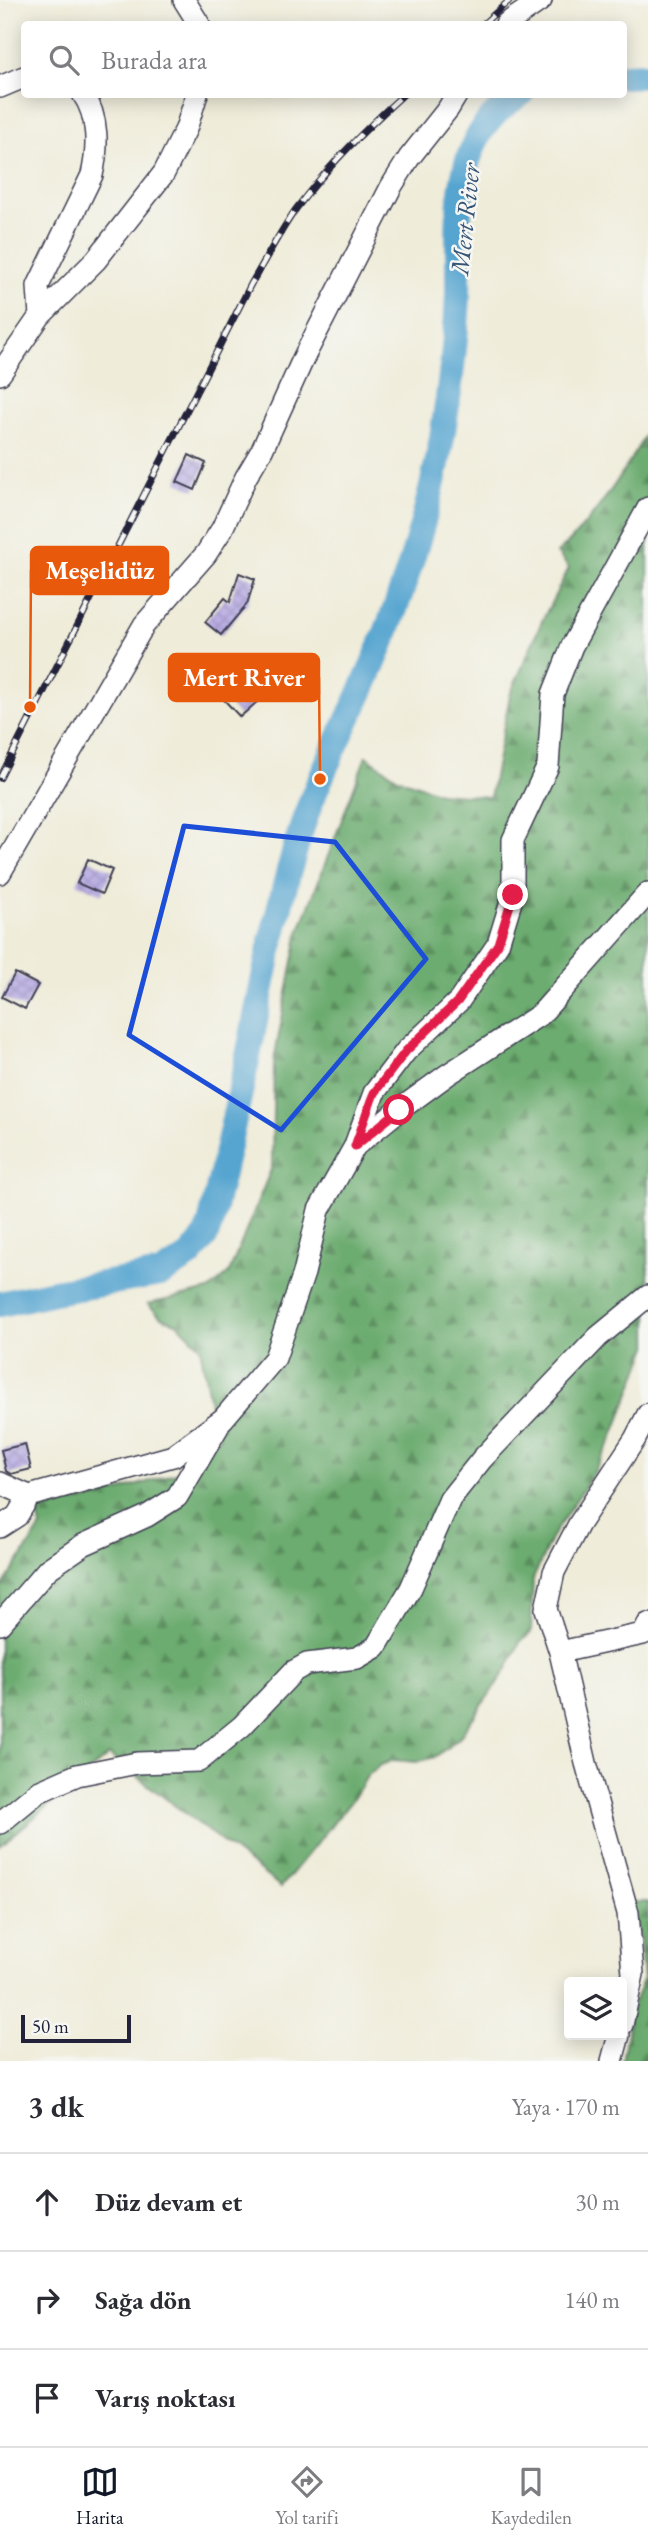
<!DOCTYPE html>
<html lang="tr">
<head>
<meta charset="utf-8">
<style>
	:root { --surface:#fff; --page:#f7f7f7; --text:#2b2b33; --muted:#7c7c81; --line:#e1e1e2; --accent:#111827 }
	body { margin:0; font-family:"EB Garamond",serif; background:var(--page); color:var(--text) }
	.controls { position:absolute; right:21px; bottom:21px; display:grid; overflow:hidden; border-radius:7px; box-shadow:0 4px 18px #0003 }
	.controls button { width:63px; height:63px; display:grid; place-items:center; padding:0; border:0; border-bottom:2px solid var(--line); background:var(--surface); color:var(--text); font:35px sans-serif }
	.scale { position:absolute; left:21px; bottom:18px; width:110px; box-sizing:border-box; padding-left:7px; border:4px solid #22223b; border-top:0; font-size:19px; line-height:24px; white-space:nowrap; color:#22223b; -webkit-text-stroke:5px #f6f6f2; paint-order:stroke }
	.stop { position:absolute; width:21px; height:21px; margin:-16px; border:5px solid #e11d48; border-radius:50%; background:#fff }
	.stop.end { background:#e11d48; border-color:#fff; box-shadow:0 2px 7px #0008 }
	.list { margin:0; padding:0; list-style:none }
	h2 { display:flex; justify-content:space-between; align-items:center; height:91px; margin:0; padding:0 28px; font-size:30px }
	h2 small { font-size:23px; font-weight:400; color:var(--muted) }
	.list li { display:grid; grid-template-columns:46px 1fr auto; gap:21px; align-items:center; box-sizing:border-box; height:98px; padding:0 28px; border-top:2px solid var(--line) }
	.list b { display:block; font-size:26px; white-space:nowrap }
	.list em { font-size:23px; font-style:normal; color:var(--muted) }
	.icon { flex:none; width:38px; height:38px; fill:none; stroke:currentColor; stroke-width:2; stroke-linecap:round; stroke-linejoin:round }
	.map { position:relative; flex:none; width:648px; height:2061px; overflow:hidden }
	.search { position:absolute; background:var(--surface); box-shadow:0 4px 18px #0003; left:21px; right:21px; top:21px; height:77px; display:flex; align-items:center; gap:18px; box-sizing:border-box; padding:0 24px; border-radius:7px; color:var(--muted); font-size:26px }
	.sheet { height:385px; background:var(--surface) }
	nav { display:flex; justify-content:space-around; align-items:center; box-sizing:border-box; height:98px; border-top:2px solid var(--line); background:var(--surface); font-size:19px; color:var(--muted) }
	nav a { display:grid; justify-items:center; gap:4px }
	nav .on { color:var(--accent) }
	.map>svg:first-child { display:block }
	.forest { fill:url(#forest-firs); stroke:#476755; stroke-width:2 }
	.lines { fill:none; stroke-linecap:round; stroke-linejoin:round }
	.river { stroke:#57a5d0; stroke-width:26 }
	.building { fill:url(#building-cross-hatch) }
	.minor-casing { stroke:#414053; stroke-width:24 }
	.minor { stroke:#fff; stroke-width:21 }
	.rail-casing { stroke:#22223b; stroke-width:7 }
	.rail { stroke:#f6f6f2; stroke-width:4.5; stroke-dasharray:13; stroke-linecap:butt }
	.route { stroke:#e11d48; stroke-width:9 }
	.marked { fill:none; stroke:#1d4ed8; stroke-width:5; stroke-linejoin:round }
	.labels { text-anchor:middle; stroke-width:5; stroke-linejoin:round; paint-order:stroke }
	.water-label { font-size:26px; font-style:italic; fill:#375677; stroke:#f6f6f2 }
	.leader { fill:none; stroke:#e8590c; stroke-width:2.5 }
	.callout-dot { fill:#e8590c; stroke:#f6f6f2; stroke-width:2.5 }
	.callout { fill:#e8590c; stroke:#e8590c; stroke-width:2.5 }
	.callout-label { font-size:26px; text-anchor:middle; font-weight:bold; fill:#fff }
</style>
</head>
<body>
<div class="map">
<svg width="648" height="2061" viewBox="0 0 648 2061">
	<defs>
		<pattern id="forest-firs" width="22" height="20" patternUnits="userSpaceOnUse" patternTransform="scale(1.75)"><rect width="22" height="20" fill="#6cac6f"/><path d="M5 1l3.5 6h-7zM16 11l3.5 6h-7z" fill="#588c5c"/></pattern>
		<pattern id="building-cross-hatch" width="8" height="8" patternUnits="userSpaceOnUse" patternTransform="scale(1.75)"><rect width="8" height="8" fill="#baaee3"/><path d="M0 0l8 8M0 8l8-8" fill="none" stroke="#a095c4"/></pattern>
	</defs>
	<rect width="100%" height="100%" fill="#f6f6f2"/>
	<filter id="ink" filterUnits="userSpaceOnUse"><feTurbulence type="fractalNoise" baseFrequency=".0143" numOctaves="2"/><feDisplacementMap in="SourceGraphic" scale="14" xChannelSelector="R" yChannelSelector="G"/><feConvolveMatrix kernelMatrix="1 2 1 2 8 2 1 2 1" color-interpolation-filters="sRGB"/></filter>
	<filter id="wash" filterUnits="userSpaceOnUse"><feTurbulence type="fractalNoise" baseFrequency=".00686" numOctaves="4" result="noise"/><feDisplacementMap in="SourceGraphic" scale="28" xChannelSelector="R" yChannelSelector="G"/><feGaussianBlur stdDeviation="1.57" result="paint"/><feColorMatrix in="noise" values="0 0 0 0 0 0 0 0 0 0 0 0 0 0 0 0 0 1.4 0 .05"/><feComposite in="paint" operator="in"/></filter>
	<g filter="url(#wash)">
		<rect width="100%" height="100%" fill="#efecd9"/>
		<path class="forest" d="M648,429V1346L612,1439L592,1476L553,1535L533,1579L531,1633L520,1642L507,1669L459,1738L435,1757L416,1762L394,1760L381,1765L368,1775L353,1799L281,1887L109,1755L0,1846V1590L41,1527L37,1510L96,1498L176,1473L220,1437L214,1427L200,1346L178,1324L161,1317L148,1304L209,1290L229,1273L272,1167L274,1060L298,935L366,756L398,778L440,793L490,797L510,695L542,621L569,568L557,553C590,525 628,468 648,429Z
			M629,1902H648V2061H622L631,2010L643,1980L640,1939Z"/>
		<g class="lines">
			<path class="river" d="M624,76L648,75
				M0,1304L54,1292L161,1274L190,1256L205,1237L210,1225C223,1169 236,1112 248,1056C264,977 278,900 303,824C322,767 352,715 375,660C405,588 429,513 442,437C450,389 456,342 458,294C459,250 454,193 471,152C480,127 498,108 521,94"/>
		</g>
		<g id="blocks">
			<path class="building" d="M189,455L206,463L195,490L177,482Z
				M239,573L255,579L247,604L221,635L205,622L225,598L230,602Z
				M219,660L258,701L240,717L202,676Z
				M88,859L112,870L102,894L77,883Z
				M15,973L38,985L25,1009L2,997Z
				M25,1444L31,1469L11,1474L6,1471L1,1450Z"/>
		</g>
	</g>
	<g filter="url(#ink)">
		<use href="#blocks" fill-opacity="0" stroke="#414053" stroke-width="2"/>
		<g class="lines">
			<g class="minor-casing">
				<path id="minor" d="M184,0L199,24
					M506,24L541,0
					M0,87L24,77
					M40,316L38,286L92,175C98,149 99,117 83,94
					M0,374L40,316L96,260L164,173L186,129L197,94
					M0,873L144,625L206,554L222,529L246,477L262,450L304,357L391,187L409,158L448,109L457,94
					M355,1145L374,1093L406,1051L459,1001L498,944L513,895V840L548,766L553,694L572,646L648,508
					M0,1483L29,1496L173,1456L223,1419L275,1358L304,1273L319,1210L355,1146L399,1110L447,1075L541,1014L648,893
					M0,1527L17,1516L29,1496
					M0,1624L48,1569L83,1545L147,1516L177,1497L218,1427
					M560,1652L643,1634L648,1624
					M0,1823L38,1792L77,1775L137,1763L199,1761L242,1726L294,1671L307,1664L357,1658L376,1647L411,1588L450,1499L482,1459L598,1337L648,1296
					M622,2025L633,1974L628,1913L586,1763L560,1652L546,1609L554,1572L579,1524L635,1439L648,1414
					M612,2061L619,2035"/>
			</g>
			<use href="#minor" class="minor"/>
			<g class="rail-casing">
				<path id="rail" d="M483,24L510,0
					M0,778L251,284C266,259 279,233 296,209C328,166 364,130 404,94"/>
			</g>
			<use href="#rail" class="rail"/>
		</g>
	</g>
	<g class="lines" filter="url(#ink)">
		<path class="route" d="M399,1110L355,1146L374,1093L406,1051L458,1001L498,944L513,895"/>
	</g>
	<path class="marked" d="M184,826L335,842L426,959L281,1130L129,1035Z"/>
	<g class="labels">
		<g class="water-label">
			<text transform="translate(465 219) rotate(-84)" y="9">Mert River</text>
		</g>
	</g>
	<path class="leader" d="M30 707L31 570M320 779L319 677"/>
	<g class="callout-dot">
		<circle cx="30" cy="707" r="7"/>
		<circle cx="320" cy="779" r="7"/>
	</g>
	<g class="callout">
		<rect x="31" y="547" width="137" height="47" rx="7"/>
		<rect x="169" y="654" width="150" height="47" rx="7"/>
	</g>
	<g class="callout-label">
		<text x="100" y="579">Meşelidüz</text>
		<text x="244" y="686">Mert River</text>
	</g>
</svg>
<div class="controls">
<button><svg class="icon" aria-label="layers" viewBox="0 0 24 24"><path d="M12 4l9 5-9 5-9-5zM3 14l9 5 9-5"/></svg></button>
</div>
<div class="scale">50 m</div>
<div class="stop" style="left:399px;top:1110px"></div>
<div class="stop end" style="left:513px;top:895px"></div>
<div class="search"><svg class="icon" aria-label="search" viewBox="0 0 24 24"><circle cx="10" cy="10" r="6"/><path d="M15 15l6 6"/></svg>Burada ara</div>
</div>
<section class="sheet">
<h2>3 dk<small>Yaya · 170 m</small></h2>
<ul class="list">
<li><svg class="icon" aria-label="ahead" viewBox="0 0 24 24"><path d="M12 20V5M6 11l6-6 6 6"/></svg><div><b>Düz devam et</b></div><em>30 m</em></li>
<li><svg class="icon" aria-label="right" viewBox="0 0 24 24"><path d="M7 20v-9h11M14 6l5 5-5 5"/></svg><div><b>Sağa dön</b></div><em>140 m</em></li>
<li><svg class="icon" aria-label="arrive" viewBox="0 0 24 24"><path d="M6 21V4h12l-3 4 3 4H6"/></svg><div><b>Varış noktası</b></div></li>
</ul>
</section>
<nav>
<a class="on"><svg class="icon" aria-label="map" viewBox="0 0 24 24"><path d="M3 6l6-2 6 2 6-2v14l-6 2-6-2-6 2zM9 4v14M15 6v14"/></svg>Harita</a>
<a><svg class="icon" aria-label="directions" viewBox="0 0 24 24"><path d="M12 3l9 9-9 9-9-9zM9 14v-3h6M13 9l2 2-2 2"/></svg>Yol tarifi</a>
<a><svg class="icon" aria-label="saved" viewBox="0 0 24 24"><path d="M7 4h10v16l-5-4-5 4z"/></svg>Kaydedilen</a>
</nav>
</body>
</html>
